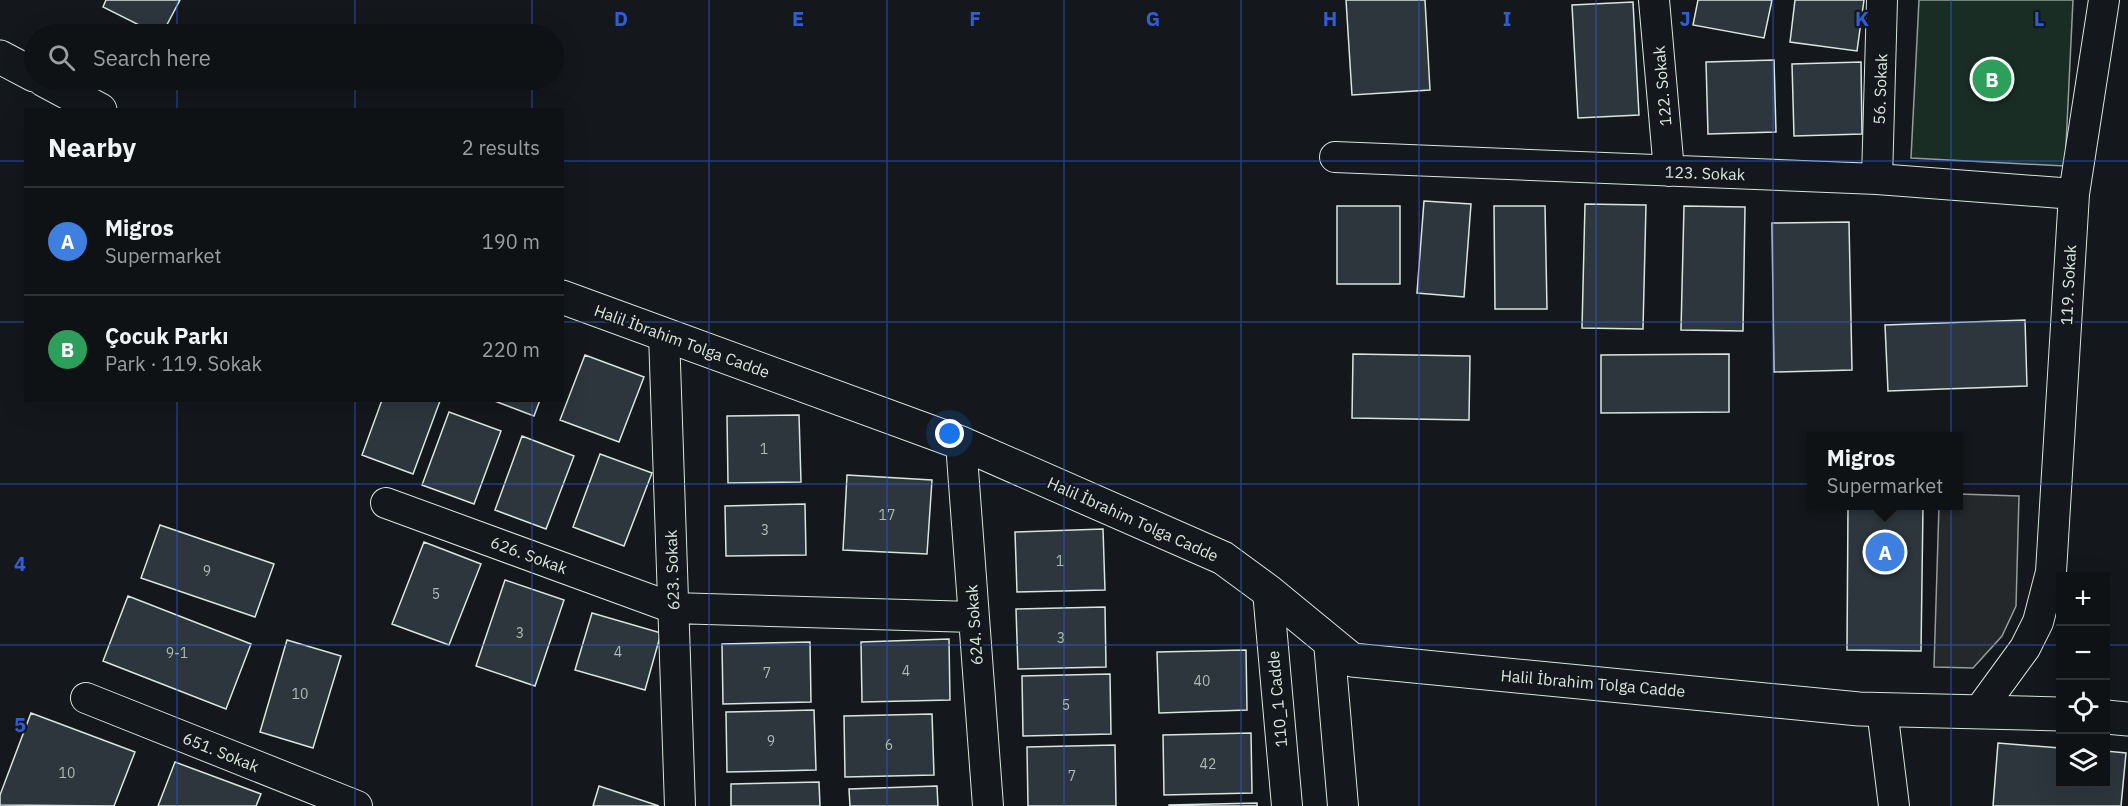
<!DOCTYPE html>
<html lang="en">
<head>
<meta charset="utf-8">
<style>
	:root { --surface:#0f1215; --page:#1d2022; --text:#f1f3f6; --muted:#9b9ea0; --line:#2f3234; --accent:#ffb74d }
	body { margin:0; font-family:"IBM Plex Sans",sans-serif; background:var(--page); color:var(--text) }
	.controls { position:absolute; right:18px; bottom:18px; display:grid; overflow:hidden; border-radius:0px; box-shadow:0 6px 24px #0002 }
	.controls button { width:54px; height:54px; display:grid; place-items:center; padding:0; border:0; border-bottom:2px solid var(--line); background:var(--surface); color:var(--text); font:30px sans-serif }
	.you { position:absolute; left:950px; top:434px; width:21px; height:21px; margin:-15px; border:4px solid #fff; border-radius:50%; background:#1a73e8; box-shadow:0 0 0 9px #1a73e833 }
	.badge { display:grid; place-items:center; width:39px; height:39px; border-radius:50%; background:var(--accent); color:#fff; font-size:20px; font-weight:700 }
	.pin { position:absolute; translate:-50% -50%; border:3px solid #fff; box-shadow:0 2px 6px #0006 }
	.popup { position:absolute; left:1807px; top:432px; width:156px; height:78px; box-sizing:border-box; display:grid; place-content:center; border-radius:0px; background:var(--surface); filter:drop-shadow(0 2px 4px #0005); font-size:20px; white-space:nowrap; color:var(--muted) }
	.popup b { font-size:22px; color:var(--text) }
	.popup::after { content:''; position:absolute; left:50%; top:100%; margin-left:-12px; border:12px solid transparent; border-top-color:var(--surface) }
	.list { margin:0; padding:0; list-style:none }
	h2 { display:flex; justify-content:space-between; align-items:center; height:78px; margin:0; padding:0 24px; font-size:26px }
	h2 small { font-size:20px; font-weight:400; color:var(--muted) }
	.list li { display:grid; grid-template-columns:39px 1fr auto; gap:18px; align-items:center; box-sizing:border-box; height:108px; padding:0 24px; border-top:2px solid var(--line) }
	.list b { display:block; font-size:22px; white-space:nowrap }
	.list p { margin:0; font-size:20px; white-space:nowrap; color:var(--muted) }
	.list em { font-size:20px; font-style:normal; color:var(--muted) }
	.icon { flex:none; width:33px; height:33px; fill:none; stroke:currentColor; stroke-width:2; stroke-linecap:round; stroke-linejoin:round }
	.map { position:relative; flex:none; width:2128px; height:806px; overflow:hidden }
	.search { position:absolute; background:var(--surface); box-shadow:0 6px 24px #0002; left:24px; top:24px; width:540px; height:66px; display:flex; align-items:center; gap:15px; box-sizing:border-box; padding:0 21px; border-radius:33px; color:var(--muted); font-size:22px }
	.panel { position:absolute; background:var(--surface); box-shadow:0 6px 24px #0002; left:24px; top:108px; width:540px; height:294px; border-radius:0px }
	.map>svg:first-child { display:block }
	.green { fill:#1a2d24; stroke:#939e99; stroke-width:1.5 }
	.parking { fill:#24282b; stroke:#939e99; stroke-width:1.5 }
	.building { fill:#2c363c; stroke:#d8e6dc; stroke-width:1.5 }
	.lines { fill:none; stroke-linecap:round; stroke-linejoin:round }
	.minor-casing { stroke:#d8e6dc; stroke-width:32 }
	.tertiary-casing { stroke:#d8e6dc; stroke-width:35 }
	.minor { stroke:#14181c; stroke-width:30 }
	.tertiary { stroke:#14181c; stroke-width:33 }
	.grid { fill:none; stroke:#305dd8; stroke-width:1.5; stroke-opacity:0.55 }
	.labels { text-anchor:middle; stroke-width:4.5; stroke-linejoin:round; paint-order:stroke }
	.number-label { font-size:14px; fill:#adbab4 }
	.street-label { font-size:16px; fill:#d8e6dc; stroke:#14181c }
	.grid-label { font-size:20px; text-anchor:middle; font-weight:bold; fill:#305dd8; stroke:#14181c; stroke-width:4.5; stroke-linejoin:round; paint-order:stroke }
</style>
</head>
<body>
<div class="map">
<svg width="2128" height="806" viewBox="0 0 2128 806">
	<rect width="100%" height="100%" fill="#14181c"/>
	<path class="green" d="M1919,0H2073L2065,166L1911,158Z"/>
	<path class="parking" d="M1959,494L2019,496L2016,606L2002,636L1973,668L1934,667L1939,506H1958Z"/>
	<path class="building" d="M106,0H180L162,34H157L103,7Z
		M1346,0H1425L1430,90L1352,95Z
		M1698,0H1772L1764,38L1693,25Z
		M1795,0H1864L1857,51L1790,42Z
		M1633,2L1639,115L1578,118L1572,5Z
		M1774,60L1776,132L1708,134L1706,62Z
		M1861,62L1862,134L1794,136L1792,64Z
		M1424,201L1471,204L1464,297L1417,293Z
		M1585,204L1646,205L1643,329L1582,328Z
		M1337,206H1400V284H1337Z
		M1494,206H1545L1547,309H1495Z
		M1684,206L1745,207L1743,331L1681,330Z
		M1849,222L1852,370L1774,372L1772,223Z
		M2025,320L2027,386L1888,391L1885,325Z
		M1353,354L1470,356L1469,420L1352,418Z
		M1729,354V412L1601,413V355Z
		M585,355L644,377L619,442L560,420Z
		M382,400L440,401L413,474L362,455Z
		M492,400H540L534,416Z
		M449,412L501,431L474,504L422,485Z
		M799,415L801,482L728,483L727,416Z
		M522,436L574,456L546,529L495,510Z
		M600,454L652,473L624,546L573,527Z
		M847,475L932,480L927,554L843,550Z
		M805,504L806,555L726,556L725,506Z
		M1848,506H1923L1921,651L1847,650Z
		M160,525L274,564L255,617L141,578Z
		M1103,529L1105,590L1017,592L1015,532Z
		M424,542L481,564L449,645L392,624Z
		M505,580L564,600L535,686L476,666Z
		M128,596L251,644L226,709L103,661Z
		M1105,607L1106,667L1018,669L1016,609Z
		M592,613L661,633L645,690L575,670Z
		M949,639L950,700L862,702L861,642Z
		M287,640L341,656L313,748L260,732Z
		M810,642L811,702L723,704L722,644Z
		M1246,650L1247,710L1159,713L1157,652Z
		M1110,674L1111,734L1023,736L1022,676Z
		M814,710L816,770L727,772L726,712Z
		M31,713L135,752L114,806L0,805V795Z
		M932,714L934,775L845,777L844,716Z
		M1251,733L1252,793L1164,795L1163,735Z
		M1998,743L2060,748V784H2106V751L2126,753L2121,806H1993Z
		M1115,745L1116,806H1028L1027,747Z
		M175,762L261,794L256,806H158Z
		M819,782L820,806H731V784Z
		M599,786L659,806H593Z
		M937,786L938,806H850L849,789Z
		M1257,803V806H1169V805Z"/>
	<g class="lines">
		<g class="minor-casing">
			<path id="minor" d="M1654,0L1669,171
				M1335,157L1877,179L2074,194
				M1877,179L1882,0
				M664,334L680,806
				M961,443L988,806
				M386,503L673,608L973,617
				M1268,591L1287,806
				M1329,642L1343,806
				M86,698L357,806
				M1882,709L1894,806
				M1979,711L2025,648L2038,622L2051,572L2074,194L2104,0"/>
		</g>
		<g class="tertiary-casing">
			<path id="tertiary" d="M0,57L34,75
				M44,80L100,110
				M562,297L961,443L1223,558L1268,591L1352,660L1859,709L2060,714
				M2106,717L2128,719"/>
		</g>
		<use href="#minor" class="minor"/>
		<use href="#tertiary" class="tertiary"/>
	</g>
	<path class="grid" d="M177,0V34M355,0V34M532,0V34M709,0V806M887,0V806M1064,0V806M1241,0V806M1419,0V806M1596,0V806M1773,0V806M1951,0V806M177,80V110M355,80V110M532,80V110M0,161H26M562,161H2128M0,322H26M562,322H2128M177,400V806M355,400V806M532,400V806M0,484H2128M0,645H2060M2106,645H2128"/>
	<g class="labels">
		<g class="number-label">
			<text x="764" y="454">1</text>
			<text x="887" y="520">17</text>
			<text x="765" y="535">3</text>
			<text x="1060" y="566">1</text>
			<text x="207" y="576">9</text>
			<text x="436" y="599">5</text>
			<text x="520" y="638">3</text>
			<text x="1061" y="643">3</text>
			<text x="618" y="657">4</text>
			<text x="177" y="658">9-1</text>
			<text x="906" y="676">4</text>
			<text x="767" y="678">7</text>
			<text x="1202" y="686">40</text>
			<text x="300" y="699">10</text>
			<text x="1066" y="710">5</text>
			<text x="771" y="746">9</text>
			<text x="889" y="750">6</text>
			<text x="1208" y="769">42</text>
			<text x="67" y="778">10</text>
			<text x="1072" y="781">7</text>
		</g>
		<g class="street-label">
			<text transform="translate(1662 86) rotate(-95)" y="6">122. Sokak</text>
			<text transform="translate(1880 89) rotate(-88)" y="6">56. Sokak</text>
			<text transform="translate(1705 173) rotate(2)" y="6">123. Sokak</text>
			<text transform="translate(2068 285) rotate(-87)" y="6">119. Sokak</text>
			<text transform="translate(682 341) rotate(20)" y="6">Halil İbrahim Tolga Cadde</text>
			<text transform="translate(1133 519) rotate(24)" y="6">Halil İbrahim Tolga Cadde</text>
			<text transform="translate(529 555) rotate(20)" y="6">626. Sokak</text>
			<text transform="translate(672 570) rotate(-92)" y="6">623. Sokak</text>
			<text transform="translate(974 625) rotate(-94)" y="6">624. Sokak</text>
			<text transform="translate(1593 683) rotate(5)" y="6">Halil İbrahim Tolga Cadde</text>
			<text transform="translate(1277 699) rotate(-95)" y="6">110_1 Cadde</text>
			<text transform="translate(221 752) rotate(22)" y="6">651. Sokak</text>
		</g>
	</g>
	<g class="grid-label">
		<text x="621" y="26">D</text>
		<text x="798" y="26">E</text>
		<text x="975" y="26">F</text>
		<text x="1153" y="26">G</text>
		<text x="1330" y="26">H</text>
		<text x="1507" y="26">I</text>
		<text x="1685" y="26">J</text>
		<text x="1862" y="26">K</text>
		<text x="2039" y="26">L</text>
		<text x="20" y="571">4</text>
		<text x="20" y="732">5</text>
	</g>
</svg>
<div class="controls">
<button>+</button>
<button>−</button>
<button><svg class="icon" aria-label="locate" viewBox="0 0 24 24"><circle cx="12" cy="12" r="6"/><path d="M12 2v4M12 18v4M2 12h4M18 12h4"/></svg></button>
<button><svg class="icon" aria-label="layers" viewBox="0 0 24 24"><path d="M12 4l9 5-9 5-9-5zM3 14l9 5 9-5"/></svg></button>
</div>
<div class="you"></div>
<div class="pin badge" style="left:1885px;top:552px;background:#3f7fe0">A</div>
<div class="popup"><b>Migros</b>Supermarket</div>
<div class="pin badge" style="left:1992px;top:79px;background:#2e9e5b">B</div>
<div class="search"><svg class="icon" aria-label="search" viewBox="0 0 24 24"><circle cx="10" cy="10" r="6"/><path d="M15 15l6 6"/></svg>Search here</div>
<section class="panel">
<h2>Nearby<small>2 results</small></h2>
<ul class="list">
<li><span class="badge" style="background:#3f7fe0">A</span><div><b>Migros</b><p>Supermarket</p></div><em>190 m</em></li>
<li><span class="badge" style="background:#2e9e5b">B</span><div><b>Çocuk Parkı</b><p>Park · 119. Sokak</p></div><em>220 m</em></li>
</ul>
</section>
</div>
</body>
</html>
